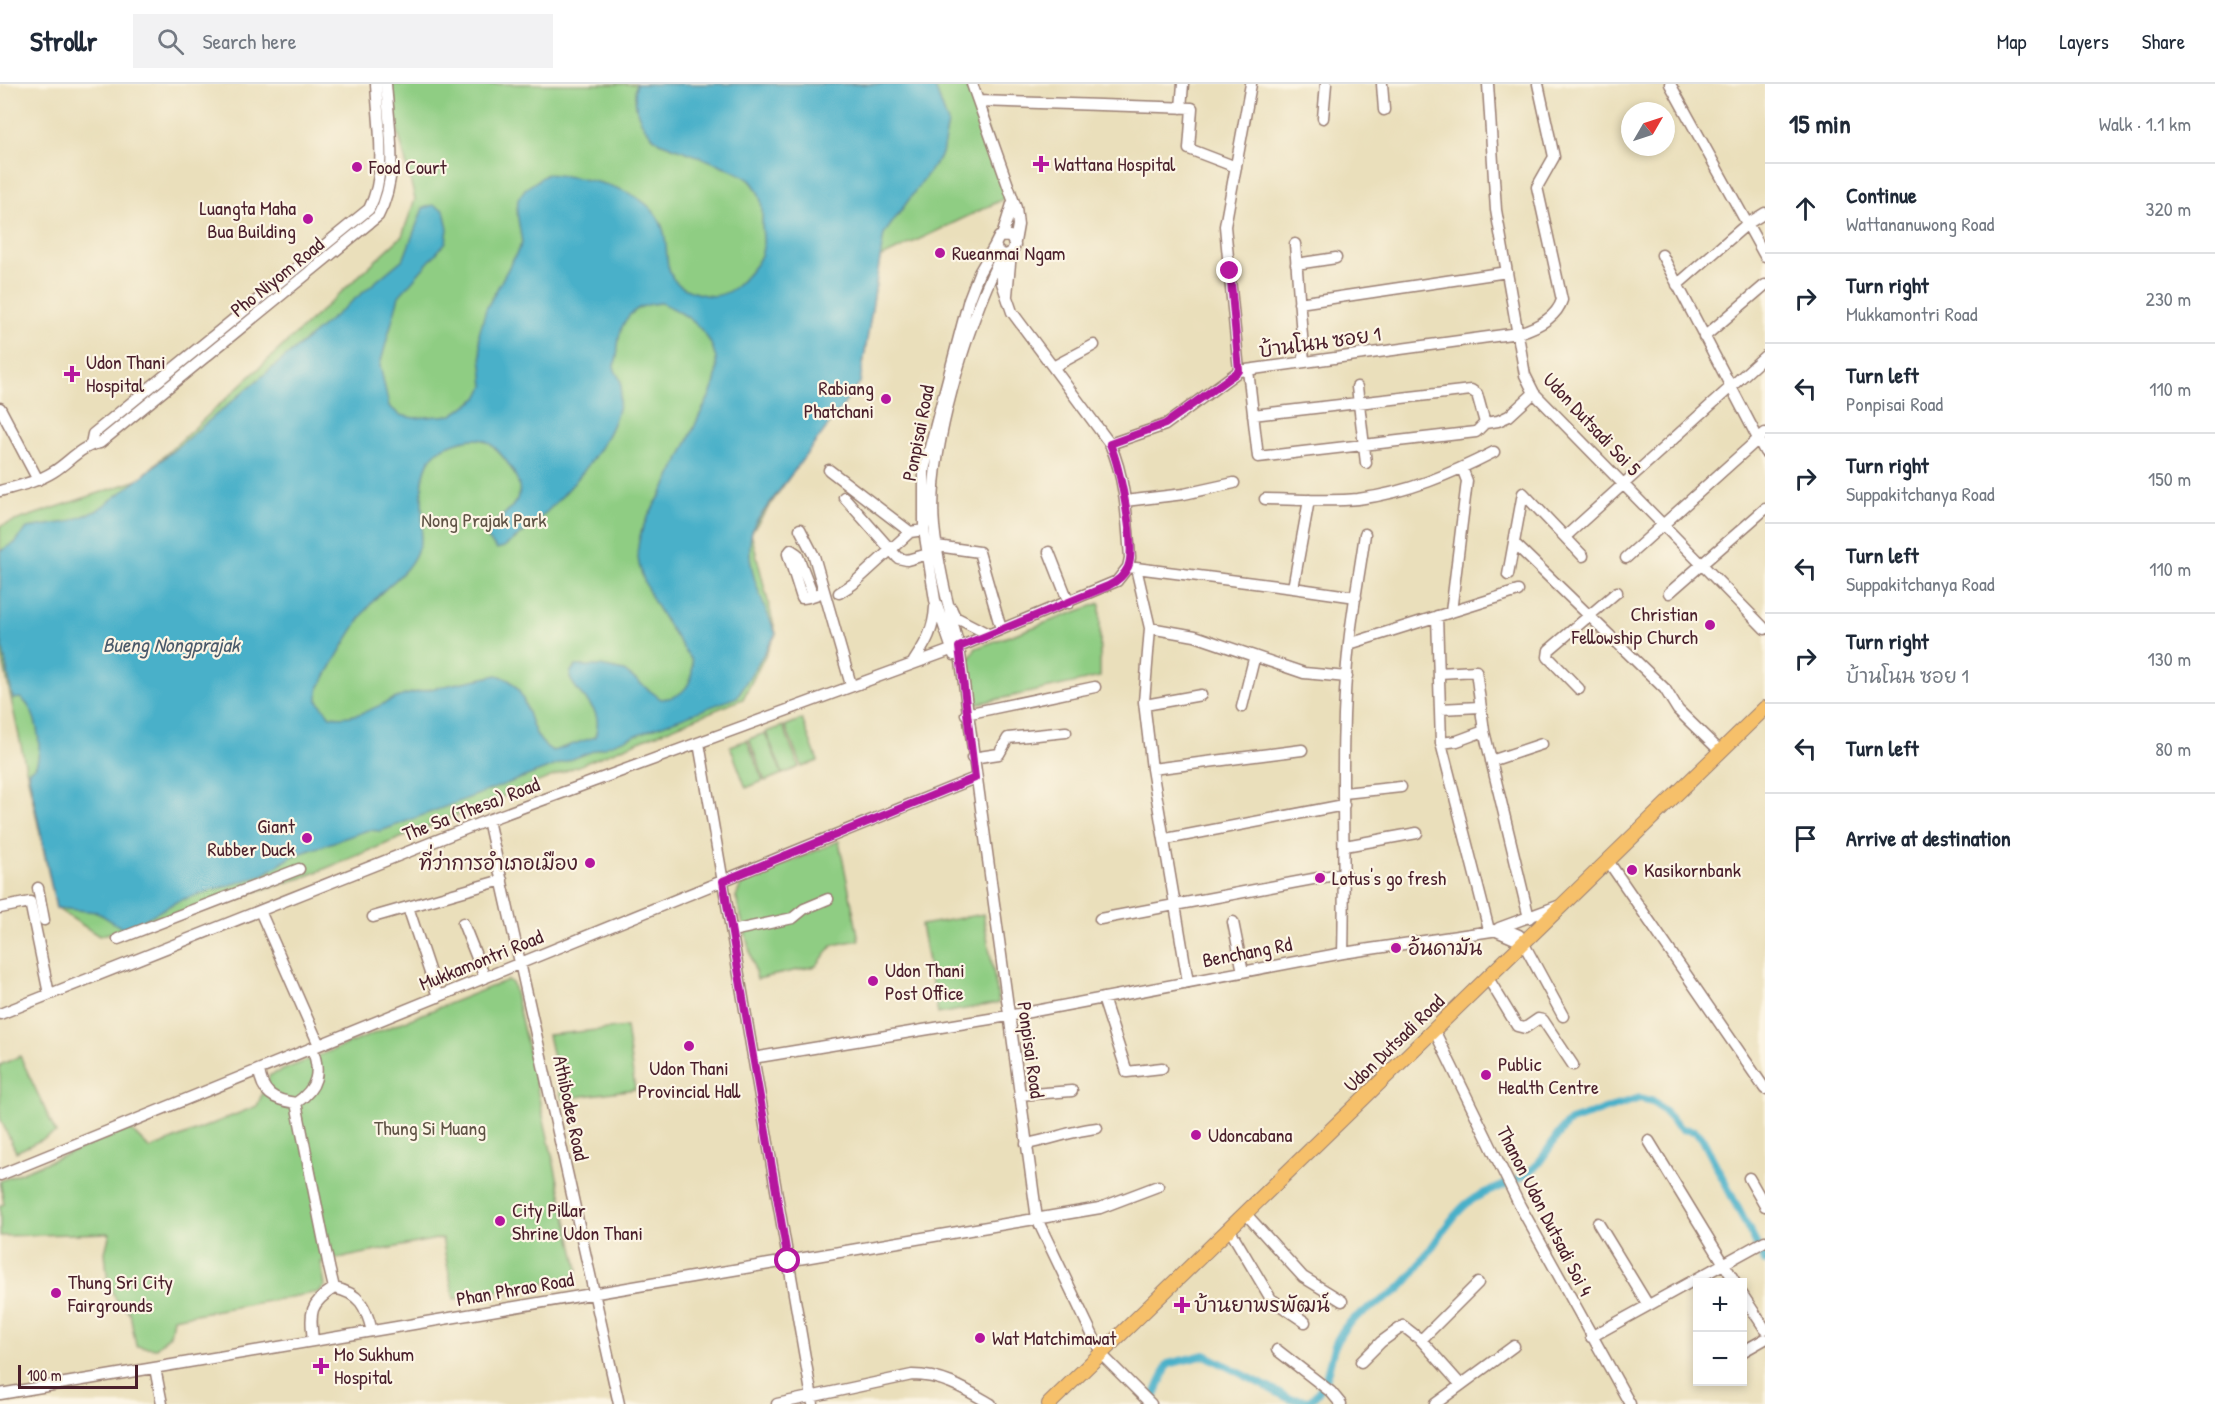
<!DOCTYPE html>
<html lang="en">
<head>
<meta charset="utf-8">
<style>
	:root { --surface:#fff; --page:#f2f2f3; --text:#1f2937; --muted:#747a83; --line:#e0e1e3 }
	body { margin:0; font-family:"Patrick Hand","Playpen Sans Thai",sans-serif; background:var(--page); color:var(--text) }
	.controls { position:absolute; right:18px; bottom:18px; display:grid; overflow:hidden; border-radius:0px; box-shadow:0 3px 9px #0003 }
	.controls button { width:54px; height:54px; display:grid; place-items:center; padding:0; border:0; border-bottom:2px solid var(--line); background:var(--surface); color:var(--text); font:30px sans-serif }
	.compass { position:absolute; left:1621px; top:18px; width:54px; height:54px; border-radius:50%; background:var(--surface); box-shadow:0 3px 9px #0003; rotate:51deg }
	.scale { position:absolute; left:18px; bottom:15px; width:120px; box-sizing:border-box; padding-left:6px; border:3px solid #4a1f2b; border-top:0; font-size:16px; line-height:21px; white-space:nowrap; color:#4a1f2b; -webkit-text-stroke:4px #fcf5e5; paint-order:stroke }
	.stop { position:absolute; width:18px; height:18px; margin:-14px; border:4px solid #b5179e; border-radius:50%; background:#fff }
	.stop.end { background:#b5179e; border-color:#fff; box-shadow:0 2px 6px #0008 }
	.list { margin:0; padding:0; list-style:none }
	h2 { display:flex; justify-content:space-between; align-items:center; height:78px; margin:0; padding:0 24px; font-size:26px }
	h2 small { font-size:20px; font-weight:400; color:var(--muted) }
	.list li { display:grid; grid-template-columns:39px 1fr auto; gap:18px; align-items:center; box-sizing:border-box; height:90px; padding:0 24px; border-top:2px solid var(--line) }
	.list b { display:block; font-size:22px; white-space:nowrap }
	.list p { margin:0; font-size:20px; white-space:nowrap; color:var(--muted) }
	.list em { font-size:20px; font-style:normal; color:var(--muted) }
	.icon { flex:none; width:33px; height:33px; fill:none; stroke:currentColor; stroke-width:2; stroke-linecap:round; stroke-linejoin:round }
	.map { position:relative; flex:none; width:1765px; height:1320px; overflow:hidden }
	header { display:flex; align-items:center; gap:36px; box-sizing:border-box; height:84px; padding:0 30px; background:var(--surface); border-bottom:2px solid var(--line) }
	header strong { font-size:28px }
	nav { display:flex; gap:33px; margin-inline-start:auto; font-size:21px }
	.search { width:420px; height:54px; background:var(--page); display:flex; align-items:center; gap:15px; box-sizing:border-box; padding:0 21px; border-radius:0px; color:var(--muted); font-size:22px }
	main { display:flex }
	aside { flex:1; background:var(--surface) }
	.map>svg:first-child { display:block }
	.green { fill:#8fcd83; stroke:#6c7657; stroke-width:1.5 }
	.water { fill:#49b0c9; stroke:#4a687a; stroke-width:1.5; fill-rule:evenodd }
	.lines { fill:none; stroke-linecap:round; stroke-linejoin:round }
	.canal { stroke:#49b0c9; stroke-width:8 }
	.minor-casing { stroke:#9a7f73; stroke-width:13 }
	.major-casing { stroke:#9a7f73; stroke-width:16 }
	.minor { stroke:#fff; stroke-width:10 }
	.major { stroke:#f6c06b; stroke-width:14 }
	.route { stroke:#b5179e; stroke-width:8 }
	.poi-dot { fill:#b5179e; stroke:#fcf5e5; stroke-width:2 }
	.labels { text-anchor:middle; stroke-width:4.5; stroke-linejoin:round; paint-order:stroke }
	.poi-label { font-size:20px; fill:#4a1f2b; stroke:#fcf5e5; text-anchor:start }
	.street-label { font-size:20px; fill:#4a1f2b; stroke:#fcf5e5 }
	.park-label { font-size:20px; fill:#5f5345; stroke:#fcf5e5 }
	.water-label { font-size:21px; font-style:italic; fill:#4a596a; stroke:#fcf5e5 }
</style>
</head>
<body>
<header>
<strong>Strollr</strong>
<div class="search"><svg class="icon" aria-label="search" viewBox="0 0 24 24"><circle cx="10" cy="10" r="6"/><path d="M15 15l6 6"/></svg>Search here</div>
<nav><a>Map</a><a>Layers</a><a>Share</a></nav>
</header>
<main>
<div class="map">
<svg width="1765" height="1320" viewBox="0 0 1765 1320">
	<rect width="100%" height="100%" fill="#fcf5e5"/>
	<filter id="ink" filterUnits="userSpaceOnUse"><feTurbulence type="fractalNoise" baseFrequency=".0167" numOctaves="2"/><feDisplacementMap in="SourceGraphic" scale="12" xChannelSelector="R" yChannelSelector="G"/><feConvolveMatrix kernelMatrix="1 2 1 2 8 2 1 2 1" color-interpolation-filters="sRGB"/></filter>
	<filter id="wash" filterUnits="userSpaceOnUse"><feTurbulence type="fractalNoise" baseFrequency=".008" numOctaves="4" result="noise"/><feDisplacementMap in="SourceGraphic" scale="24" xChannelSelector="R" yChannelSelector="G"/><feGaussianBlur stdDeviation="1.35" result="paint"/><feColorMatrix in="noise" values="0 0 0 0 0 0 0 0 0 0 0 0 0 0 0 0 0 1.4 0 .05"/><feComposite in="paint" operator="in"/></filter>
	<g filter="url(#wash)">
		<rect width="100%" height="100%" fill="#eadfbb"/>
		<path class="green" d="M386,0H969L1012,111L880,174L862,287L751,449L776,550L743,615L302,794L99,852L56,824L0,564V442L138,396L402,152L415,115Z
			M1100,519V593L971,621L966,579L976,564Z
			M802,635L818,677L802,683L785,642Z
			M783,642L799,683L783,690L766,648Z
			M765,649L782,690L765,697L749,655Z
			M747,656L763,697L746,704L730,662Z
			M839,757L859,856L833,861L816,882L757,895L736,813L742,798Z
			M983,830L999,919L938,930L921,841Z
			M508,896L513,900L578,1185L575,1192L569,1195L454,1215L442,1154L321,1178L325,1202L319,1208L173,1234L170,1251L156,1264L136,1262L130,1229L117,1217L108,1200L105,1168L110,1149L0,1152V1122L4,1120L0,1097L130,1045L150,1065L257,1022L270,991Z
			M626,943L635,1005L562,1015L548,951Z
			M20,972L56,1049L16,1068L0,1034V981Z"/>
		<path class="water" d="M636,0H934L948,39L942,70L884,150L860,299L755,439C739,475 763,517 776,550L737,613L381,747L368,746L293,772L263,791L178,817L125,846L97,828L56,824L28,687L35,683C44,666 37,624 20,614L13,615L0,551V467L15,459L27,444L68,438L96,427L138,396L404,174L423,124L433,121L444,126L448,145L446,158L399,212L380,281L389,322L400,331L414,334L452,331L478,314L484,302L479,250L486,225L522,159L517,129L518,115L525,105L547,90C579,93 631,101 653,127C682,161 645,199 705,211C728,216 743,197 756,180C766,166 763,157 762,142C762,133 763,122 760,114C759,109 753,98 748,95C730,82 682,67 659,58C640,43 632,24 636,0ZM661,219C693,232 724,258 715,297C712,311 702,325 696,339C686,362 674,386 662,409C652,425 640,443 638,463C634,498 674,549 692,577C694,599 684,614 661,615L624,587L601,582H576L571,587L570,594C581,618 605,622 595,653L553,667C521,651 535,600 497,591C466,598 435,603 405,611C378,619 360,637 330,632L318,617V606C334,578 350,547 370,521C385,501 408,491 417,467C430,437 413,402 431,374C439,362 469,352 483,356C497,361 523,395 519,410C514,428 491,436 487,454L497,465L504,463C545,435 608,371 619,321C620,314 622,304 621,298C619,291 614,288 614,281C618,274 617,270 618,262C620,234 634,220 661,219Z"/>
		<g class="lines">
			<path class="canal" d="M1151,1320L1168,1280L1205,1271L1290,1315L1310,1317C1335,1294 1325,1273 1342,1248C1354,1228 1383,1220 1400,1204C1425,1180 1438,1148 1462,1124C1481,1104 1514,1103 1534,1084C1548,1070 1555,1050 1570,1037L1640,1014L1655,1018L1681,1045L1695,1047L1702,1054L1765,1177"/>
		</g>
	</g>
	<g filter="url(#ink)">
		<g class="lines">
			<g class="minor-casing">
				<path id="minor" d="M972,0L1016,124L1018,141L1015,158
					M1382,0L1384,26
					M1488,0L1496,126L1525,291L1534,309L1765,545
					M1670,0L1765,172
					M978,17L1192,24L1189,65L1236,83
					M1181,24L1183,0
					M1323,34L1326,0
					M1002,152L1013,117
					M1295,160L1304,278
					M1662,171L1765,368
					M1000,174C967,241 927,368 934,442C938,483 948,523 959,563L1037,1135L1102,1271L1151,1320
					M1296,180L1336,174
					M1677,201L1747,140L1765,129
					M1007,211L1011,169L1015,161L1010,152L999,153L995,161L998,168L1005,171L1011,169
					M1299,219L1507,188
					M1704,253L1765,201
					M1053,283L1094,261
					M1248,286L1258,373L1476,348L1485,339L1498,337L1509,332L1534,309
					M1239,287L1225,142L1251,0
					M1357,303L1366,379
					M0,324L38,396
					M1253,331L1471,306L1477,310L1485,339
					M91,360L93,350L369,125C388,89 378,40 376,0
					M1110,360L1165,341L1239,287L1518,249C1535,244 1556,235 1562,216L1537,103L1554,73L1538,0
					M829,386L910,448L924,446
					M0,407C18,402 37,398 53,388C68,379 82,361 100,359L378,132C400,92 389,44 386,0
					M844,413L898,474L907,476L928,470
					M1265,415C1296,415 1328,418 1358,415C1407,409 1451,390 1494,368
					M1309,416L1293,504L1356,513
					M1125,417L1184,410L1234,399
					M800,445L814,472L851,601
					M1565,453L1765,272
					M1514,459L1665,605L1678,626L1720,667
					M937,462L979,468L1001,545
					M1049,468L1069,519
					M1626,474L1765,349
					M1128,483L1293,504
					M1136,484L1150,544
					M1508,491L1523,409L1583,472
					M839,509L853,500L910,448
					M1669,509L1765,425
					M813,511L797,470L791,466L788,470L802,514C809,514 817,510 824,508
					M951,524L955,533L988,550
					M1451,528L1467,397L1462,384
					M1437,532L1441,659L1489,846
					M1349,560L1518,507
					M954,571L935,516L924,446V386L969,215L979,189L995,161
					M914,577C926,559 934,545 935,523
					M1439,589L1476,587L1484,647L1529,834
					M1579,605L1548,573L1549,566L1617,508
					M1145,621L1201,611
					M1242,623L1254,575
					M1440,625L1480,623
					M966,630L1095,603
					M699,659L813,1320
					M1441,659L1457,657L1484,647
					M972,674L999,670L1008,654L1066,648
					M1491,677L1542,660
					M1152,685L1302,666
					M1344,709L1401,703
					M488,736L619,1320
					M1166,755L1344,721
					M1345,762L1417,749
					M1608,777L1765,1005
					M38,804L44,836
					M408,823L438,913
					M0,824L30,818L49,910
					M260,827L319,961
					M373,833L502,796
					M1100,835L1345,789
					M1233,838L1243,888
					M463,839L485,894
					M1499,844L1558,822
					M1494,846L1524,859
					M732,847L793,834L804,825L828,815
					M118,855L299,785
					M1343,869C1346,766 1338,661 1349,559C1353,522 1360,486 1365,450
					M1488,894L1517,942L1525,944L1538,935L1543,936L1573,981
					M1188,898L1152,685L1144,618L1150,544L1195,552L1304,589L1347,593
					M1103,914L1127,988L1162,984
					M0,930L488,736L959,563L1117,497L1128,483L1130,474C1127,436 1126,396 1110,360L1012,228L1002,199V170
					M1434,946L1520,1122L1630,1320
					M312,964C321,988 318,1004 296,1019L329,1183L334,1204C360,1209 366,1223 372,1247
					M753,974L1008,932L1343,869L1505,845L1519,851L1563,932
					M259,986C262,1009 273,1016 296,1019
					M1019,1011L1072,1007
					M1649,1057L1735,1198
					M1026,1060C1050,1056 1074,1046 1097,1044
					M0,1091L975,694
					M1749,1094L1765,1122
					M1246,1130L1303,1193L1342,1217
					M1598,1139L1648,1221
					M1230,1146L1271,1215L1305,1238
					M1742,1210L1765,1245
					M1591,1253L1765,1157
					M313,1257C310,1228 309,1220 334,1204
					M1277,1266L1331,1308L1341,1320
					M1742,1268L1765,1255
					M1361,1278L1381,1258L1403,1242L1421,1256
					M155,1284L162,1320
					M1461,1301L1421,1256L1478,1199
					M0,1310L1100,1124L1158,1102
					M777,1320L912,1291C943,1291 965,1305 991,1320
					M1435,1320L1514,1262"/>
			</g>
			<g class="major-casing">
				<path id="major" d="M1049,1320L1765,624"/>
			</g>
			<use href="#minor" class="minor"/>
			<use href="#major" class="major"/>
		</g>
	</g>
	<g class="lines" filter="url(#ink)">
		<path class="route" d="M788,1177L723,797L975,694L959,563L1108,502C1116,498 1124,492 1128,483C1137,463 1119,381 1110,360L1165,340L1239,287L1230,187"/>
	</g>
	<g class="poi-dot">
		<path d="M1038 71h6v6h6v6h-6v6h-6v-6h-6v-6h6z"/>
		<circle cx="357" cy="83" r="6"/>
		<circle cx="308" cy="135" r="6"/>
		<circle cx="940" cy="169" r="6"/>
		<path d="M69 281h6v6h6v6h-6v6h-6v-6h-6v-6h6z"/>
		<circle cx="886" cy="315" r="6"/>
		<circle cx="1710" cy="541" r="6"/>
		<circle cx="307" cy="754" r="6"/>
		<circle cx="590" cy="779" r="6"/>
		<circle cx="1632" cy="786" r="6"/>
		<circle cx="1320" cy="794" r="6"/>
		<circle cx="1396" cy="864" r="6"/>
		<circle cx="873" cy="897" r="6"/>
		<circle cx="689" cy="962" r="6"/>
		<circle cx="1486" cy="991" r="6"/>
		<circle cx="1196" cy="1051" r="6"/>
		<circle cx="500" cy="1137" r="6"/>
		<circle cx="56" cy="1209" r="6"/>
		<path d="M1179 1212h6v6h6v6h-6v6h-6v-6h-6v-6h6z"/>
		<circle cx="980" cy="1254" r="6"/>
		<path d="M318 1273h6v6h6v6h-6v6h-6v-6h-6v-6h6z"/>
	</g>
	<g class="labels">
		<g class="poi-label">
			<text x="1054" y="87">Wattana Hospital</text>
			<text x="369" y="90">Food Court</text>
			<text x="296" y="131" text-anchor="end">Luangta Maha<tspan x="296" dy="23">Bua Building</tspan></text>
			<text x="952" y="176">Rueanmai Ngam</text>
			<text x="86" y="285">Udon Thani<tspan x="86" dy="23">Hospital</tspan></text>
			<text x="874" y="311" text-anchor="end">Rabiang<tspan x="874" dy="23">Phatchani</tspan></text>
			<text x="1698" y="537" text-anchor="end">Christian<tspan x="1698" dy="23">Fellowship Church</tspan></text>
			<text x="295" y="749" text-anchor="end">Giant<tspan x="295" dy="23">Rubber Duck</tspan></text>
			<text x="578" y="786" text-anchor="end">ที่ว่าการอำเภอเมือง</text>
			<text x="1644" y="793">Kasikornbank</text>
			<text x="1332" y="801">Lotus's go fresh</text>
			<text x="1408" y="871">อ้นดามัน</text>
			<text x="885" y="893">Udon Thani<tspan x="885" dy="23">Post Office</tspan></text>
			<text x="1498" y="987">Public<tspan x="1498" dy="23">Health Centre</tspan></text>
			<text x="689" y="991" text-anchor="middle">Udon Thani<tspan x="689" dy="23">Provincial Hall</tspan></text>
			<text x="1208" y="1058">Udoncabana</text>
			<text x="512" y="1133">City Pillar<tspan x="512" dy="23">Shrine Udon Thani</tspan></text>
			<text x="68" y="1205">Thung Sri City<tspan x="68" dy="23">Fairgrounds</tspan></text>
			<text x="1194" y="1228">บ้านยาพรพัฒน์</text>
			<text x="992" y="1261">Wat Matchimawat</text>
			<text x="334" y="1277">Mo Sukhum<tspan x="334" dy="23">Hospital</tspan></text>
		</g>
		<g class="street-label">
			<text transform="translate(277 193) rotate(-39)" y="7">Pho Niyom Road</text>
			<text transform="translate(1320 258) rotate(-8)" y="7">บ้านโนน ซอย 1</text>
			<text transform="translate(1592 340) rotate(47)" y="7">Udon Dutsadi Soi 5</text>
			<text transform="translate(918 349) rotate(-79)" y="7">Ponpisai Road</text>
			<text transform="translate(471 725) rotate(-21)" y="7">The Sa (Thesa) Road</text>
			<text transform="translate(1247 868) rotate(-11)" y="7">Benchang Rd</text>
			<text transform="translate(481 876) rotate(-22)" y="7">Mukkamontri Road</text>
			<text transform="translate(1394 959) rotate(-44)" y="7">Udon Dutsadi Road</text>
			<text transform="translate(1031 966) rotate(82)" y="7">Ponpisai Road</text>
			<text transform="translate(571 1024) rotate(78)" y="7">Athibodee Road</text>
			<text transform="translate(1545 1127) rotate(63)" y="7">Thanon Udon Dutsadi Soi 4</text>
			<text transform="translate(515 1205) rotate(-10)" y="7">Phan Phrao Road</text>
		</g>
		<g class="park-label">
			<text x="484" y="443">Nong Prajak Park</text>
			<text x="430" y="1051">Thung Si Muang</text>
		</g>
		<g class="water-label">
			<text x="171" y="568">Bueng Nongprajak</text>
		</g>
	</g>
</svg>
<div class="controls">
<button>+</button>
<button>−</button>
</div>
<svg class="compass" viewBox="-18 -18 36 36"><path d="M0-13l5 13h-10z" fill="#e53935"/><path d="M0 13l5-13h-10z" fill="#747a83"/></svg>
<div class="scale">100 m</div>
<div class="stop" style="left:788px;top:1177px"></div>
<div class="stop end" style="left:1230px;top:187px"></div>
</div>
<aside>
<h2>15 min<small>Walk · 1.1 km</small></h2>
<ul class="list">
<li><svg class="icon" aria-label="ahead" viewBox="0 0 24 24"><path d="M12 20V5M6 11l6-6 6 6"/></svg><div><b>Continue</b><p>Wattananuwong Road</p></div><em>320 m</em></li>
<li><svg class="icon" aria-label="right" viewBox="0 0 24 24"><path d="M7 20v-9h11M14 6l5 5-5 5"/></svg><div><b>Turn right</b><p>Mukkamontri Road</p></div><em>230 m</em></li>
<li><svg class="icon" aria-label="left" viewBox="0 0 24 24"><path d="M17 20v-9H6M10 6l-5 5 5 5"/></svg><div><b>Turn left</b><p>Ponpisai Road</p></div><em>110 m</em></li>
<li><svg class="icon" aria-label="right" viewBox="0 0 24 24"><path d="M7 20v-9h11M14 6l5 5-5 5"/></svg><div><b>Turn right</b><p>Suppakitchanya Road</p></div><em>150 m</em></li>
<li><svg class="icon" aria-label="left" viewBox="0 0 24 24"><path d="M17 20v-9H6M10 6l-5 5 5 5"/></svg><div><b>Turn left</b><p>Suppakitchanya Road</p></div><em>110 m</em></li>
<li><svg class="icon" aria-label="right" viewBox="0 0 24 24"><path d="M7 20v-9h11M14 6l5 5-5 5"/></svg><div><b>Turn right</b><p>บ้านโนน ซอย 1</p></div><em>130 m</em></li>
<li><svg class="icon" aria-label="left" viewBox="0 0 24 24"><path d="M17 20v-9H6M10 6l-5 5 5 5"/></svg><div><b>Turn left</b></div><em>80 m</em></li>
<li><svg class="icon" aria-label="arrive" viewBox="0 0 24 24"><path d="M6 21V4h12l-3 4 3 4H6"/></svg><div><b>Arrive at destination</b></div></li>
</ul>
</aside>
</main>
</body>
</html>
